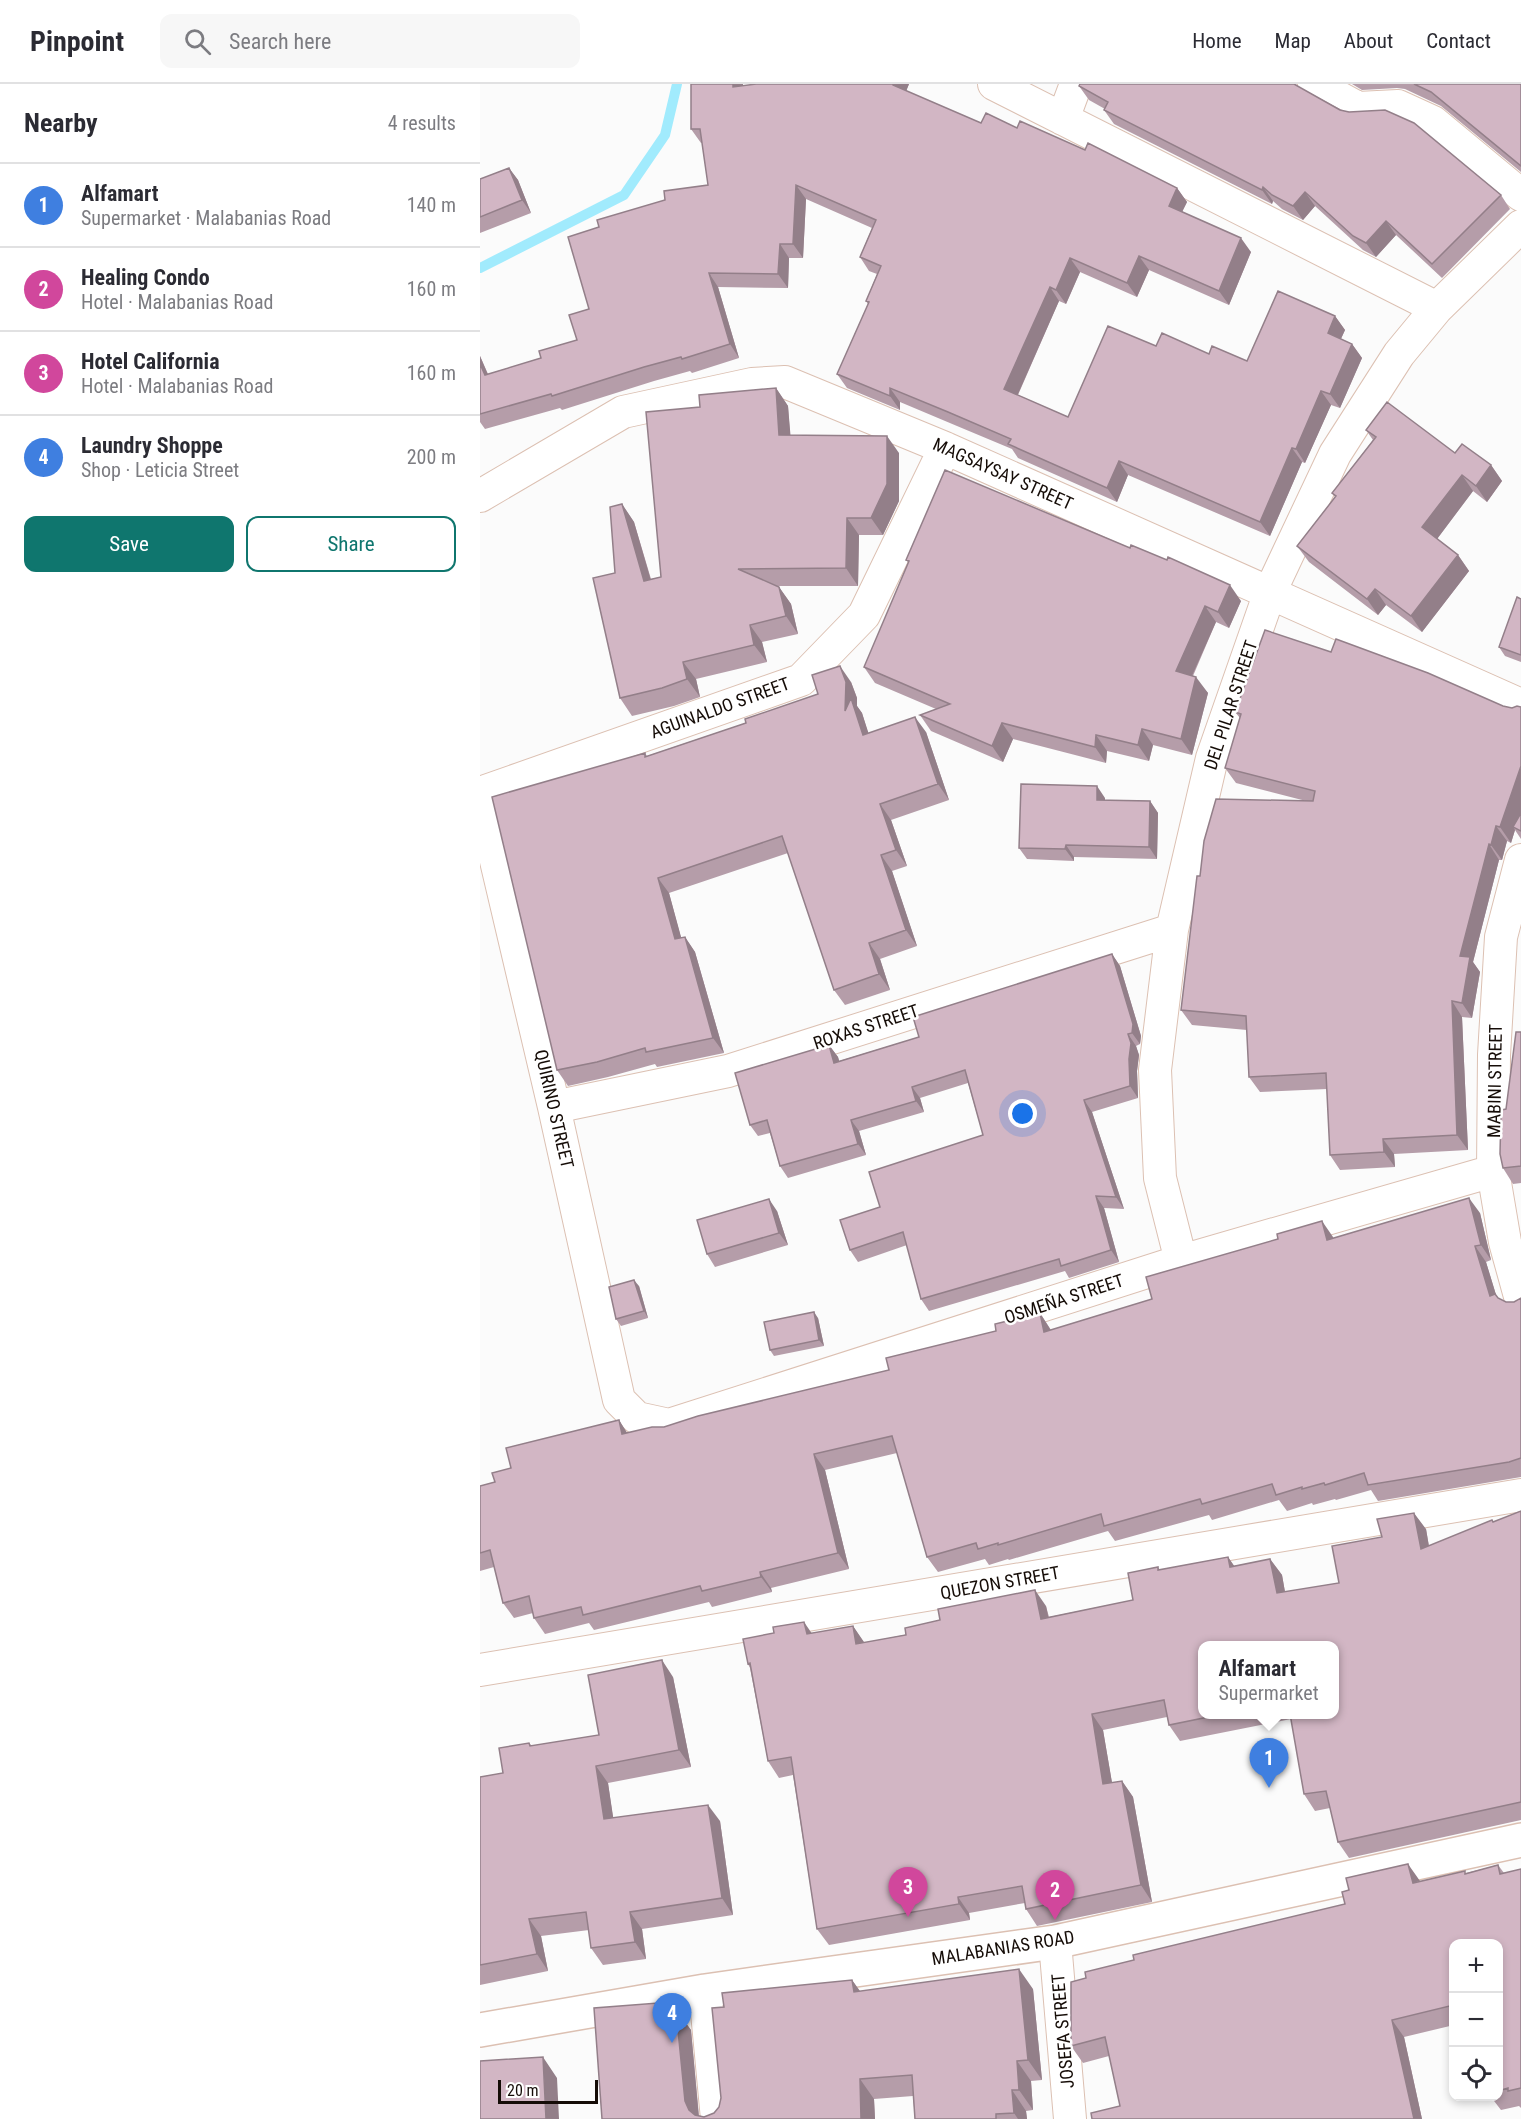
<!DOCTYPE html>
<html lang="en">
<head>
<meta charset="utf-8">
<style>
	:root { --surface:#fff; --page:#f7f7f7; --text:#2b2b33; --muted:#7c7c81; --line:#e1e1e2; --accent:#0f766e }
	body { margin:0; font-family:"Roboto Condensed",sans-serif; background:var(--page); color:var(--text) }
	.controls { position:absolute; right:18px; bottom:18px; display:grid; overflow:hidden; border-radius:12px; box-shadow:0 3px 9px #0003 }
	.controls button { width:54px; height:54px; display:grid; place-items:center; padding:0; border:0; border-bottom:2px solid var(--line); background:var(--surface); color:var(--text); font:30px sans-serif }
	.scale { position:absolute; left:18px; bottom:15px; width:100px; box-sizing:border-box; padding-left:6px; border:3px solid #150c07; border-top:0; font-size:16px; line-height:21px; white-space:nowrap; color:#150c07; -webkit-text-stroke:4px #fff; paint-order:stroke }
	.you { position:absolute; left:543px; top:1030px; width:21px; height:21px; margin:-15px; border:4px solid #fff; border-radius:50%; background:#1a73e8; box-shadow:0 0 0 9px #1a73e833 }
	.badge { display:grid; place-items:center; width:39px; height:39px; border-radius:50%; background:var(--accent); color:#fff; font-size:20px; font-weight:700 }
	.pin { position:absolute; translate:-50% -50px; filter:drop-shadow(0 2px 3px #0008) }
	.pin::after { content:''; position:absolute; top:32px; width:21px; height:18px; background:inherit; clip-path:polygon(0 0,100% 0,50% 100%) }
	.popup { position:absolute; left:718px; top:1557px; width:141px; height:78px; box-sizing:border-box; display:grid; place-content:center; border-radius:12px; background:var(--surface); filter:drop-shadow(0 2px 4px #0005); font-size:20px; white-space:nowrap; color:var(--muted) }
	.popup b { font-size:22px; color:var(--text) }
	.popup::after { content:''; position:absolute; left:50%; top:100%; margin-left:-12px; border:12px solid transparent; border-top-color:var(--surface) }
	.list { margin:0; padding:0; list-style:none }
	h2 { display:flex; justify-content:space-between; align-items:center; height:78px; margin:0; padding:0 24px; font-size:26px }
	h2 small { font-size:20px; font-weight:400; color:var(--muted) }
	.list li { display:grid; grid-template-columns:39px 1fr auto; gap:18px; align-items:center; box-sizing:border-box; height:84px; padding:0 24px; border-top:2px solid var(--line) }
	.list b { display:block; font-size:22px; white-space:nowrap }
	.list p { margin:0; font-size:20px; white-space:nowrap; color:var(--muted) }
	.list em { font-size:20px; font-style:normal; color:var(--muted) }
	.actions { display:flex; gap:12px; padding:18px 24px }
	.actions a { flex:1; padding:14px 0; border:2px solid var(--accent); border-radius:12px; text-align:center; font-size:21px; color:var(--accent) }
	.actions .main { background:var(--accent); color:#fff }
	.icon { flex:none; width:33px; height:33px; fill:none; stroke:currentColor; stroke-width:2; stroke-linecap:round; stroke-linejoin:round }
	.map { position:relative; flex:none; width:1041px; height:2035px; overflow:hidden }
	header { display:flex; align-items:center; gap:36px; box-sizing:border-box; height:84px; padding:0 30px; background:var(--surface); border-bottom:2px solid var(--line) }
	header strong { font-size:28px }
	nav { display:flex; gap:33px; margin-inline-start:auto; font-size:21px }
	.search { width:420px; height:54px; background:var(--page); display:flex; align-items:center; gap:15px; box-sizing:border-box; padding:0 21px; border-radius:12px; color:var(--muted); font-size:22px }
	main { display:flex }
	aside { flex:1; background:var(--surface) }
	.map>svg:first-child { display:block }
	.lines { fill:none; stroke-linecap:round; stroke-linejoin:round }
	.stream { stroke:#a1ebfd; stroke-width:10 }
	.street-casing { stroke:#dcc0b2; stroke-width:34 }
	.secondary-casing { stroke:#dcc0b2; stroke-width:36 }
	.street { stroke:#fff; stroke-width:32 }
	.secondary { stroke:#fff; stroke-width:33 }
	.wall { fill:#b59da9; fill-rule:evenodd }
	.shaded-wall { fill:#937f89 }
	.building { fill:#d2b6c4; stroke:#937f89; stroke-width:1.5 }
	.labels { text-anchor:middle; stroke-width:5; stroke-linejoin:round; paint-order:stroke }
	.street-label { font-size:18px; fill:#150c07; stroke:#fff }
</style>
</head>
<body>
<header>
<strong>Pinpoint</strong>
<div class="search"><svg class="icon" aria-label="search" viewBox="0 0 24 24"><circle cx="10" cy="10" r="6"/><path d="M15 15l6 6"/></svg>Search here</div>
<nav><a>Home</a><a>Map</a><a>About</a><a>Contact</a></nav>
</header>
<main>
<aside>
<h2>Nearby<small>4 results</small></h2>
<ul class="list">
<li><span class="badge" style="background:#3f7fe0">1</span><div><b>Alfamart</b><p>Supermarket · Malabanias Road</p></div><em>140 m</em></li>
<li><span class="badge" style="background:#d1479c">2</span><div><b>Healing Condo</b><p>Hotel · Malabanias Road</p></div><em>160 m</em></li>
<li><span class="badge" style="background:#d1479c">3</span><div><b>Hotel California</b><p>Hotel · Malabanias Road</p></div><em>160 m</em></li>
<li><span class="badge" style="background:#3f7fe0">4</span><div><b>Laundry Shoppe</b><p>Shop · Leticia Street</p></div><em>200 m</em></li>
</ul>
<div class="actions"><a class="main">Save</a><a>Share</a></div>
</aside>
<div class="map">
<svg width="1041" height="2035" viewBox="0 0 1041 2035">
	<rect width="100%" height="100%" fill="#fbfbfb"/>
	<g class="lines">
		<path class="stream" d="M0,184L144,111L185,51L197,0"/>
		<g class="street-casing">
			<path id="street" d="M514,0L957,224
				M834,0L878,24L918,22L953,38L1041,111
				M583,35L596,0
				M0,412L143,328L272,300L305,298L465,364L1041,621
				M0,709L74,1023L139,1316L157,1334L189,1341L701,1177L1013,1087
				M0,709L321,596L384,531L465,364
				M1041,776L1021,853L1014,971L1013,1087L1025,1158L1041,1216
				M74,1023L248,987L692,846
				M701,1177L680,1094L675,986L692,846L732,674L790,508L855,370L919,270L957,224L1041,142
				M0,1586L1041,1411
				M575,1858L590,2035
				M225,1907L237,2035"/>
		</g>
		<g class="secondary-casing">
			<path id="secondary" d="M0,1946L225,1907L575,1858L1041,1756"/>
		</g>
		<use href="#street" class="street"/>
		<use href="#secondary" class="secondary"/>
	</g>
	<path class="wall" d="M211,0H263V2L276,0H429L426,7L501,39L537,44L605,66L697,104L707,118L702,128L771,168L749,221L669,186L657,213L600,188L586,220L579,217L538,311L588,333L676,262L729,270L767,277L855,232L865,246L861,255L872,260L882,274L860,324L851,321L825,379L822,378L790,452L648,391L637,418L538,374L532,365L477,342L420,318V326L367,304L357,290L388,220L386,217L397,190L389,187L380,173L392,144L326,115L323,174H309L308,204L238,203L259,274L212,289L210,287L174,297L82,326L80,324L5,345L0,338V272L8,290L61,274L97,256L109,225L119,143L185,116L228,101L222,59H221L211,45Z
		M600,0H816L817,2L1021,111L1030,125L962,194L916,151L896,173L883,166L835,122L823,136L802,125L793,117L792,120L634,40L624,26L625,25L609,16L599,2Z
		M872,0H1041V88L961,22L925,5L917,4L882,6Z
		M29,84L38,96L51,129L0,149V95Z
		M296,304L308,322L310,351L419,369V417L403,451H379L378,502H297L299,503L311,520L318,550L282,558L287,578L216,595L220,613L194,622L152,632L140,614L135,489L142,420L154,438L171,495L181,493L220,323Z
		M886,346L975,369L1011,381L1022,397L1007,418L993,407L957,455L978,471L989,487L942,548L906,521L898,531L829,478L817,462L855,413L852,409L893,356Z
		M426,476L761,517L749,544L736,538L713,592L728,609L712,671L673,661L669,677L627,667L626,679L533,655L523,678L451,647L440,631L456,625L395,599L384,583L429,479Z
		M1041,515V578L1025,572L1019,563Z
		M371,598L377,614V622L382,629L388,649L446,648L469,716L411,736L427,782L412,787L437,862L400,875L410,906L365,921L354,906L308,769L189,809L201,854L205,853L215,868L244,969L177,983L175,980L128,993L88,1002L77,986L165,669L167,672L266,639Z
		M755,628L1041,729V755L1035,746L1031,759L1027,757L1022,776H1019L993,878L1000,888L992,934L982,933L988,1066L914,1070L915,1083L860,1086L850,1071L847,1005L780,1008L769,993L767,946L712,941L701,926L720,792L826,717L756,699L745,684L760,634Z
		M625,714V716L670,717L678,729L677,775L594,773V777L547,775L539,764Z
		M632,870L640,882L661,952L660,960L656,962L659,971L657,987L658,1014L612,1028L644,1125L624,1124L639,1178L589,1194L585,1187L449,1227L441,1215L427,1161L378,1178L370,1166L400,1123L503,1051L488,999L440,1014L444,1028L379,1047L386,1071L308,1094L300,1082L290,1049L278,1052L270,1041L349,961L358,973L359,977L439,953Z
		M1041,948V1099L1033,1100L1023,1084L1026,1025Z
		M297,1127L308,1161L235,1183L227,1170Z
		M1000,1129L1011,1176L1006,1178L1016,1211L1018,1214L1026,1218H1034L1041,1214V1393L898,1417L891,1406L856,1416L855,1415L833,1421L832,1419L807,1427L799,1416L732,1436L729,1431L635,1457L628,1447L529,1476L528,1475L509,1481L505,1475L458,1488L447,1473L417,1369L345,1386L369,1485L291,1504L292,1508L232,1523L229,1518L114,1546L109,1539L65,1550L54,1534L53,1529L34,1534L23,1519L14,1483L0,1487V1402L15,1398L31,1384L139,1336L147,1349L184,1343L409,1286L516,1247L560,1229L571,1246L672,1215L853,1153V1154Z
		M159,1202L168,1234L141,1242L136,1235Z
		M338,1234L344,1262L294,1272L290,1266Z
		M1041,1427V1736L869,1774L858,1758L850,1724L835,1727L824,1710L811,1635L700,1657L689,1641L687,1633L623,1646L632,1699L642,1697L653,1713L672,1818L557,1842L546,1825L545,1819L489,1829L490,1836L349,1861L337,1845L313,1691L299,1694L288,1677L270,1584L268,1580L294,1549H332L373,1542L384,1559L566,1522L569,1533L653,1516L678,1483L680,1486L748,1473L754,1482L790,1475L802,1491L805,1508L859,1499L946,1445L949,1462L1014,1438ZM723,1562L855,1630H723Z
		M193,1593L211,1683L128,1699L133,1734L240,1737L253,1831L162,1845L166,1875L123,1881L111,1864L109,1846L61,1852L68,1887L0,1901V1693L23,1689L49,1659L52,1662L119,1651Z
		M1018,1781L1024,1789L1041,1785V2024L1039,2022L1021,2026L1011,2013H1018V1971H1020L1018,1860H974V1941L924,1953L942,2035H612L640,2022L629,1972L603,1979L591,1962L865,1820L940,1798L986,1789Z
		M372,1896L380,1907L553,1905L562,1996L551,1997L553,2026L546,2027L547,2035H435L433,2012L394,2015L395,2035H122L183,1927L196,1926L211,1946L219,2032L224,2033L234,2029L239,2023L241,2014L244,1923Z"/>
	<path class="shaded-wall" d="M253,0H263V17L253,3Z
		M413,0H429L423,15L413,1Z
		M29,84L38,96L51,129L42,116Z
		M316,101L326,115L323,174L313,160Z
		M783,103L793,117L792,120L782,106Z
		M697,104L707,118L698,136L689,122Z
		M825,108L835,122L823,136L813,122Z
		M906,137L916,151L896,173L886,159Z
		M761,154L771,168L749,221L739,207Z
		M300,160L309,174L308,204L298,190Z
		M659,172L669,186L657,213L647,199Z
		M590,174L600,188L586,220L576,206Z
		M229,189L238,203L259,274L250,260Z
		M570,203L579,217L534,319L524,305Z
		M855,232L865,246L857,263L848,249Z
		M872,260L882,274L860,324L850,310Z
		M0,272L14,305L5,291L0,280Z
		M296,304L308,322L312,369L299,351Z
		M410,304L420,318V326L410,312Z
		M841,307L851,321L825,379L816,365Z
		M407,352L419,369V417L403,451L391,434Z
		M812,364L822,378L790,452L780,438Z
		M639,377L648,391L637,418L627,404Z
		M1011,381L1022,397L1007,418L996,402Z
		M982,391L993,407L954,459L942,443Z
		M142,420L154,438L176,514L164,497Z
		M367,434L379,451L378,502L366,484Z
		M978,471L989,487L942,548L931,532Z
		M750,501L761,517L749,544L738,528Z
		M299,503L311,520L318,550L306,532Z
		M895,505L906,521L898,531L887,515Z
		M725,522L736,538L707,603L696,587Z
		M270,541L282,558L287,578L274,561Z
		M203,578L216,595L220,613L207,595Z
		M360,582L371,598L377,614V622L382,629L394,666L365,627Z
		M716,593L728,609L712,671L701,655Z
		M435,633L446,648L469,716L458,700Z
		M522,639L533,655L523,678L512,662Z
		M662,645L673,661L669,677L658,661Z
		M616,651L627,667L626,679L615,663Z
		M1041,682V729L1033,743L1035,746L1031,759L1020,743Z
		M617,702L625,714V728L617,716Z
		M670,717L678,729L677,775L669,763Z
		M400,720L411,736L427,782L416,766Z
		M1016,742L1027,757L1022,776L1011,761Z
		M1009,760L1019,776L993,878L1000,888L992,934L982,919L980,872Z
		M586,761L594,773V777L585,765Z
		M401,771L412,787L437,862L426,846Z
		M178,794L189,809L206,871L195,855Z
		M205,853L215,868L244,969L233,954Z
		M389,859L400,875L410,906L399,890Z
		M632,870L640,882L661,952L660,960L652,949Z
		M972,917L982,933L988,1066L977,1051Z
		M648,950L656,962L659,971L657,987L658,1014L650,1002Z
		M349,961L358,973L363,990L354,979Z
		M432,1003L440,1014L444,1028L436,1017Z
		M604,1016L612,1028L644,1125L636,1113Z
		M371,1036L379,1047L386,1071L378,1060Z
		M903,1055L914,1070L915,1083L904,1068Z
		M616,1112L624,1124L639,1178L631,1166Z
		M989,1114L1000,1129L1011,1176L1001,1161Z
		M289,1115L297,1127L308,1161L299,1149Z
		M842,1137L853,1153L858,1171L847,1156Z
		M995,1162L1006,1178L1021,1227L1010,1212Z
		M154,1196L159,1202L168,1234L164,1227Z
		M334,1228L338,1234L344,1262L339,1256Z
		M560,1229L570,1245L575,1263L564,1248Z
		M139,1336L149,1352L142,1350Z
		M334,1370L345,1386L369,1485L358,1469Z
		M934,1429L946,1445L952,1481L941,1465Z
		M748,1473L759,1489L750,1483Z
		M790,1475L802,1491L808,1525L797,1509Z
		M280,1488L291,1504L292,1508L281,1493Z
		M555,1506L566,1522L572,1551L561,1535Z
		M324,1538L335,1554L327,1550Z
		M373,1542L384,1558L388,1576L376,1560Z
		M182,1576L193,1593L211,1683L199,1666Z
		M612,1630L623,1646L635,1716L623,1700Z
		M116,1682L128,1699L136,1752L124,1735Z
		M642,1697L653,1713L672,1818L661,1801Z
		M228,1721L240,1737L253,1831L242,1814Z
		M928,1780L940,1797L933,1799Z
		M478,1813L489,1829L490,1836L479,1820Z
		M150,1828L162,1845L166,1875L155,1858Z
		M49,1835L61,1852L68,1887L57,1870Z
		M539,1885L553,1905L562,1996L548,1976Z
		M372,1896L386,1916L374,1908Z
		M178,1919L192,1939L178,1927Z
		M196,1926L211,1946L219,2035L209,2026L205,2017Z
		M912,1936L924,1953L942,2035H934Z
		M63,1973L77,1994L79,2035H66Z
		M537,1977L551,1997L553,2026L539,2006Z
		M380,1995L394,2015L395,2035H381Z
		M532,2006L546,2027L547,2035H538L534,2029Z"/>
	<path class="building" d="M211,0H253V3L276,0H413V1L501,39L506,29L537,44L540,37L605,66L608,59L697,104L689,122L761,154L739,207L659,172L647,199L590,174L576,206L570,203L524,305L588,333L628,242L676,262L682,249L729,270L732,262L767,277L798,207L855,232L848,249L872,260L850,310L841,307L816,365L812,364L780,438L639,377L627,404L528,360L531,355L468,328L410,304V312L357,290L389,218L386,217L401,182L380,173L396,136L316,101L313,160H300L298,190L229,189L250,260L202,275L201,273L164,283L72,312L71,310L0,330V280L5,291L61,274L59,267L97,256L89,231L109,225L88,153L119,143L117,136L185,116L184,107L228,101L220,45H211Z
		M600,0H814L860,26L869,28L905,26L934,39L1021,111L952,180L906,137L886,159L873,152L825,108L813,122L792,111L783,103L782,106L624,26L628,18L599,2Z
		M934,0H1041V82L951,8Z
		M29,84L42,116L0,133V95Z
		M296,304L299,351L407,352V400L391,434H367L366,484L258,485L299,503L306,532L270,541L274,561L203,578L207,595L182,604L140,614L113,494L135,489L130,423L142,420L164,497L181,493L166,328L220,323L219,311Z
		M907,318L975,369L982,360L1011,381L996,402L982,391L942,443L978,471L931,532L895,505L887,515L817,462L856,412L852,409L896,353L886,346Z
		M465,386L650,464L651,461L687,476L688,473L750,501L738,528L725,522L696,587L716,593L701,655L662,645L658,661L616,651L615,663L522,639L512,662L440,631L470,620L384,583L429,477L426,476Z
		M1037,513L1041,515V571L1019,563Z
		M785,546L851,568L856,555L948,589L1023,622L1032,624L1037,622L1041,623V682L1020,743L1016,742L1011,761L1009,760L980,872L990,873L982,919L972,917L977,1051L903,1055L904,1068L850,1071L846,989L769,993L766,932L701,926L717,792H720L724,757L736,715L833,717L835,707L745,684L761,630L755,628Z
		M360,582L366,598L365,627L371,614L383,651L435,633L458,700L400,720L416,766L401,771L426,846L389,859L399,890L354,906L302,752L178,794L195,855L205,853L233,954L166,968L165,964L117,978L77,986L12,713L165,669V673L266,639L265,635L338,610L332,591Z
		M541,700L617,702V716L670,717L669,763L586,761L585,765L539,764Z
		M1041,729V747L1033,743Z
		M632,870L653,940L652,949L648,950L651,959L649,975L650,1002L604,1016L636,1113L616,1112L631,1166L581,1182L579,1175L441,1215L423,1148L370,1166L360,1136L400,1123L389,1088L503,1051L485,986L432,1003L436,1017L371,1036L378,1060L300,1082L287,1036L270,1041L255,989L349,961L354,979L439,953L433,933Z
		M1036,948H1041V1082L1023,1084L1020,1070L1021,1026L1026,1025Z
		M989,1114L1001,1161L995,1162L1010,1212L1015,1210L1018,1214L1026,1218H1034L1041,1214V1374L1029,1378L888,1401L884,1389L845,1401L844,1399L822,1405V1403L796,1411L792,1400L722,1420L720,1415L624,1442L621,1430L518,1461V1459L498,1465L496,1459L447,1473L412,1352L334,1370L358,1469L280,1488L281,1493L222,1507L220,1502L103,1531L101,1523L54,1534L49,1512L23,1519L10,1466L0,1469V1402L15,1398L12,1389L31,1384L26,1364L139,1336L142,1350L172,1343H184L218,1332L409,1286L406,1274L516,1247L515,1240L560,1229L564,1248L672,1215L666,1193L798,1155L797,1150L842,1137L847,1156Z
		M289,1115L299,1149L227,1170L217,1136Z
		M154,1196L164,1227L136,1235L129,1203Z
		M334,1228L339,1256L290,1266L284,1238Z
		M1041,1427V1718L858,1758L846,1707L824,1710L810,1630H855V1562H723V1630H743L689,1641L684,1616L612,1630L623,1700L642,1697L661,1801L546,1825L542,1802L478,1813L479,1820L337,1845L311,1673L288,1677L270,1579L268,1580L263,1555L294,1549L293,1543L324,1538L327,1550L373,1542L376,1560L426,1551L425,1544L460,1536L458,1525L555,1506L561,1535L653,1516L648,1489L678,1483V1486L748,1473L750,1483L790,1475L797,1509L859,1499L852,1462L902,1453L897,1435L934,1429L941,1465L1012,1436L1013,1438Z
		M182,1576L199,1666L116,1682L124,1735L228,1721L242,1814L150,1828L155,1858L111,1864L106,1828L49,1835L57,1870L0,1881V1693L23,1689L19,1664L49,1659L50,1662L119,1651L108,1591Z
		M928,1780L933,1799L985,1787V1790L1018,1781L1020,1790L1041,1785V2004L1028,2007V2004L1018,2007V1971H1020L1018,1963V1860H974V1921L912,1936L934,2035H612L611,2029L640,2022L625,1953L591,1962V1898L606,1894L605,1888L654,1876L653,1871L865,1820L862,1808L869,1806L866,1794Z
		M539,1885L548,1976L537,1977L539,2006H532L534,2029L516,2030V2035H435L432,1991L380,1995L381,2035H122L114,1924L178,1919V1927L196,1926L205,2017L209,2026L215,2031L224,2033L234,2029L239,2023L241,2014L232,1924L244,1923L242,1909L372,1896L374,1908Z
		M63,1973L66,2035H0V1977Z"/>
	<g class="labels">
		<g class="street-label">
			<text transform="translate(523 390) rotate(24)" y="6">MAGSAYSAY STREET</text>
			<text transform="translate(751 621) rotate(-72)" y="6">DEL PILAR STREET</text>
			<text transform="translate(240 624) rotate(-20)" y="6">AGUINALDO STREET</text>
			<text transform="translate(386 943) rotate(-18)" y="6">ROXAS STREET</text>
			<text transform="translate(1015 997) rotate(-89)" y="6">MABINI STREET</text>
			<text transform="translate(74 1025) rotate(77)" y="6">QUIRINO STREET</text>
			<text transform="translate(584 1215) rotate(-18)" y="6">OSMEÑA STREET</text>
			<text transform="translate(520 1499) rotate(-10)" y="6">QUEZON STREET</text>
			<text transform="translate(523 1864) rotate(-9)" y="6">MALABANIAS ROAD</text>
			<text transform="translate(583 1947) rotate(-95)" y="6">JOSEFA STREET</text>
		</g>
	</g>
</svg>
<div class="controls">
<button>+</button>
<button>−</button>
<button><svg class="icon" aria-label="locate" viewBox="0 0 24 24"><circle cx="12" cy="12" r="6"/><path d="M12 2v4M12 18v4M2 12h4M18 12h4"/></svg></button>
</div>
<div class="scale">20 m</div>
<div class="you"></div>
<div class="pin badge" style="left:789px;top:1704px;background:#3f7fe0">1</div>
<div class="popup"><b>Alfamart</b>Supermarket</div>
<div class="pin badge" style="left:575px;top:1836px;background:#d1479c">2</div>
<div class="pin badge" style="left:428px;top:1833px;background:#d1479c">3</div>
<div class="pin badge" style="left:192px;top:1959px;background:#3f7fe0">4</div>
</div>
</main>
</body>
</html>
